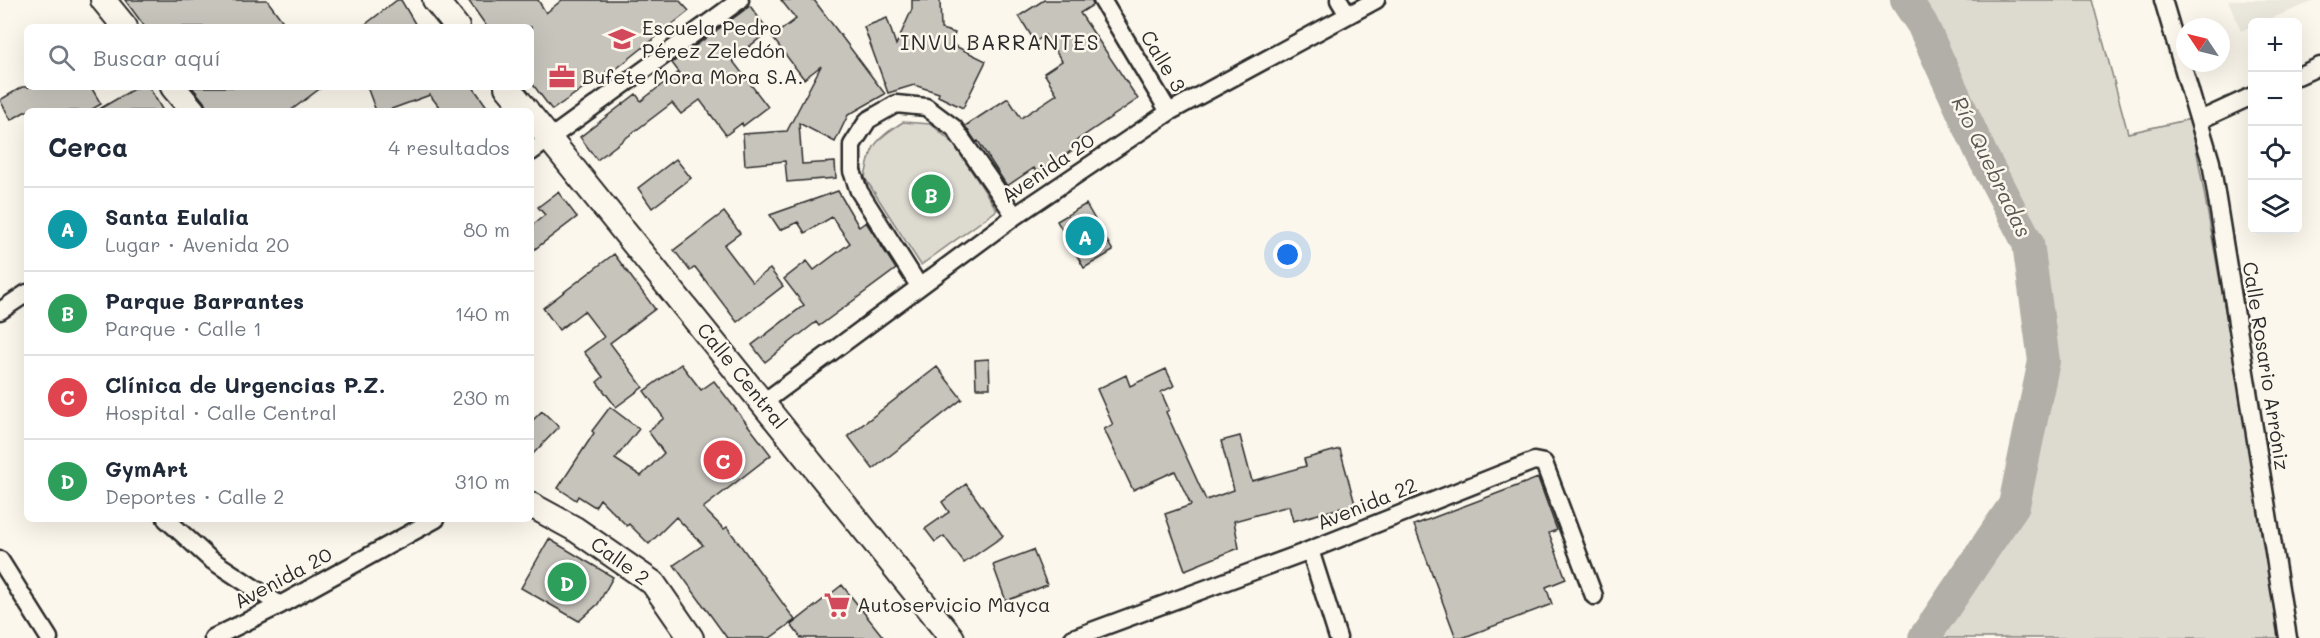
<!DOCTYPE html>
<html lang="es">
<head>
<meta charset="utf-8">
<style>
	:root { --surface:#fff; --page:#f2f2f3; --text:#1f2937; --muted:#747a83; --line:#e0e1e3; --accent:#d1495b }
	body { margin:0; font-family:Mali,sans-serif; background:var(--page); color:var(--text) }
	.controls { position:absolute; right:18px; top:18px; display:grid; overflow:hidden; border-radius:9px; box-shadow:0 6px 24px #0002 }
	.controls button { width:54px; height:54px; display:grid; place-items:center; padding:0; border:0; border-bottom:2px solid var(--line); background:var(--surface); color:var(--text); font:30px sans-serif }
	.compass { position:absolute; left:2176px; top:18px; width:54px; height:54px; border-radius:50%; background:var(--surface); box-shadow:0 6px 24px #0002; rotate:305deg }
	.you { position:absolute; left:1288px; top:255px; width:21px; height:21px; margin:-15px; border:4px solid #fff; border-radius:50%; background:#1a73e8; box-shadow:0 0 0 9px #1a73e833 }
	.badge { display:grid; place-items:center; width:39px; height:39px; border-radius:50%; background:var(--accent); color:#fff; font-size:20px; font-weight:700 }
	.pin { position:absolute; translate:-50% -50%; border:3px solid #fff; box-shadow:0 2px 6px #0006 }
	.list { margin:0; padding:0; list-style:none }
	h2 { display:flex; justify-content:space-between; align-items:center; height:78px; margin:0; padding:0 24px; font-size:26px }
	h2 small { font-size:20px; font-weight:400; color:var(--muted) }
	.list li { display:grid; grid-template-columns:39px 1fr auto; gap:18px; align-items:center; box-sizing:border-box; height:84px; padding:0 24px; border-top:2px solid var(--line) }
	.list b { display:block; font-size:22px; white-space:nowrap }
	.list p { margin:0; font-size:20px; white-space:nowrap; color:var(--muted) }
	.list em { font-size:20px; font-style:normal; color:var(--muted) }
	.icon { flex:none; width:33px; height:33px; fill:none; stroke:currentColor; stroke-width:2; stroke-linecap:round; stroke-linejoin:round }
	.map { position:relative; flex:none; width:2320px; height:638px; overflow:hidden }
	.search { position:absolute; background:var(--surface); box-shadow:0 6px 24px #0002; left:24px; top:24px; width:510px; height:66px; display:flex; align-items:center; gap:15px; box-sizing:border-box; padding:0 21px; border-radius:9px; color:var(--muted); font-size:22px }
	.panel { position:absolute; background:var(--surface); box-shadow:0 6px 24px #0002; left:24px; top:108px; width:510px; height:414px; border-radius:9px }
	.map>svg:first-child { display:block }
	.built { fill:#ebe8de }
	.green { fill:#dddad0; stroke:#84827e; stroke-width:1.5 }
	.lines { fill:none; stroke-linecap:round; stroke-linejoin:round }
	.river { stroke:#b1afa7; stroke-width:32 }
	.building { fill:#c7c4bc; stroke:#2b2b2b; stroke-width:1.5 }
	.street-casing { stroke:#2b2b2b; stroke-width:21 }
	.secondary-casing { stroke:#2b2b2b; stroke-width:28 }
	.street { stroke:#fbf7ec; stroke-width:16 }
	.secondary { stroke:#fbf7ec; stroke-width:24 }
	.labels { text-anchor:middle; stroke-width:5; stroke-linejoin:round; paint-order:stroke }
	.poi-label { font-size:20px; fill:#2b2b2b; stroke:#fbf7ec; text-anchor:start }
	.street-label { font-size:20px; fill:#2b2b2b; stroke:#fbf7ec }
	.neighbourhood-label { font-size:21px; letter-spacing:1.5px; fill:#2b2b2b; stroke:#fbf7ec }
	.water-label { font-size:21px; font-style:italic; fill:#5a5956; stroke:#fbf7ec }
</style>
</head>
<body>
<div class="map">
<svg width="2320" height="638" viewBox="0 0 2320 638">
	<rect width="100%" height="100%" fill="#fbf7ec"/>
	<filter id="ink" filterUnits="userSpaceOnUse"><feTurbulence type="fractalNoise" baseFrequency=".0167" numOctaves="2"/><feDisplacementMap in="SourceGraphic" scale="12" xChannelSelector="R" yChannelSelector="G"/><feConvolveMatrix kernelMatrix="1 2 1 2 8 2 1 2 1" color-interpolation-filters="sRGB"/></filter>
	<g filter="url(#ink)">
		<path class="built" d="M2228,0H2317L2262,22H2252V26L2241,31Z"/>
		<path class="green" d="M1906,0H2092L2128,133L2191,119L2246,427L2279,638H1924L2014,505L2044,361L2028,243L1982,155L1922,24Z
			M903,122L931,124L954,144L997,210L921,265L865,178C871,144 875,140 903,122Z"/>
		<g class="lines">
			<path class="river" d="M1906,0L1922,24L1982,155L2028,243L2044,361L2014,505L1924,638"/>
		</g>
		<path class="building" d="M125,0H267L287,27H145Z
			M397,0H401L417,27H362Z
			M468,0H538L546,13L562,0H679L689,11L611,73L609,70L552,110L531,82V27H487Z
			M781,0H814L885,94L848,115L835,142L799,123L802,164L835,162L836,178L787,182L785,161L745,165L743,134L787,131L821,66L804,79L772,37L796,19Z
			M912,0H940L941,29L955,33L951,44L986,61L963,108L938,96L939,93L914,85L888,93L864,27L887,18L896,45L912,9Z
			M1044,0H1092L1093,5L1080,13L1138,99L1070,145L1073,150L1037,173L1034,168L1007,186L978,141L976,142L965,126L1008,98L1021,118L1057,94L1044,73L1062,61L1045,35L1035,42L1019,16Z
			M750,6L769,31L732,60L768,107L743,126L742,123L726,135L700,100L681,114L672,103L597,160L580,137L636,94L641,101L660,86L679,72L672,63Z
			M22,87H91L101,104L89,111H26L11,120L0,100Z
			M137,87H149L163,111H96Z
			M192,87H322L290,111H208L204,102Z
			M367,87H473L490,111H442L430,95L386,111H376Z
			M676,159L691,178L652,208L638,188Z
			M838,191L859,227L866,222L896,269L819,326L816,322L765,362L752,345L804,305L784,279L807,261L814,270L850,243L832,217L805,233L798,222L780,230L770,215Z
			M558,192L577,217L531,252V226L545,215L538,207Z
			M1086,204L1113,251L1084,268L1057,221Z
			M724,212L740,233L724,245L752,282L770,269L783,286L737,322L695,267L690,271L674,250Z
			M614,254L655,309L610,343L643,387L616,407L597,382L603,377L584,352L604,337L584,311L559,330L543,308Z
			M989,359L990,388H976L975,360Z
			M681,364L701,390L714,381L771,455L703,508L724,529L727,527L795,620L770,638H727L674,565L703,545L676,517L649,544L629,524L627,526L600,499L595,507L578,496L576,500L558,488L594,433L592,431L610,407L639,429L615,459L641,476L664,453L648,431L664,418L644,391Z
			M937,367L962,399L873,469L848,436Z
			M1166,369L1174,386L1161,392L1169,410L1166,412L1206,500L1234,490L1221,441L1240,436L1252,481L1306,466L1304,459L1340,449L1355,504L1293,521L1289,506L1234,521L1239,548L1185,570L1165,514L1191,505L1175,471L1133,490L1104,429L1113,425L1097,389L1126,375L1130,386Z
			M542,411L559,427L531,456V422Z
			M1538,478L1557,530L1549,533L1566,579L1546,587L1552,604L1462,638H1456L1414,525Z
			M966,484L1003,536L964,563L944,536L935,542L925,529L949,512L942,502Z
			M549,539L613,577L598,604L579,621L521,588Z
			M1033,550L1047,585L1006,601L993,565Z
			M842,585L884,638H801L791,625Z"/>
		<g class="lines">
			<g class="street-casing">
				<path id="street" d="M1102,0L1169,112
					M1339,0L1348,15
					M2163,0L2211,162L2288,638
					M2298,76L2320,66
					M2200,120L2252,96
					M531,152L740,0
					M919,286L859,191L852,171V145L868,120L896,104L926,107L954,128L1015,216
					M0,311L27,293
					M764,402L1015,216L1169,112L1376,0
					M166,519L210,559L280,605
					M1310,550L1338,638
					M0,560L49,638
					M213,638L280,605L436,519
					M1073,638L1305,552L1534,461L1544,463L1594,596"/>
			</g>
			<g class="secondary-casing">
				<path id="secondary" d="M103,0L125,27
					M435,0L457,27
					M173,87L193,111
					M507,87L527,111
					M531,116L952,638
					M531,505L575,529L653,583L691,638"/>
			</g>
			<use href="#street" class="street"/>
			<use href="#secondary" class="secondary"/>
		</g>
	</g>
	<defs>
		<g id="school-bare" transform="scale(2.07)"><path d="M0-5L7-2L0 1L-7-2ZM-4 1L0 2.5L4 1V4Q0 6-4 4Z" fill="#d1495b" stroke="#fbf7ec" stroke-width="2.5" paint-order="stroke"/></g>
		<g id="office-bare" transform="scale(2.07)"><path d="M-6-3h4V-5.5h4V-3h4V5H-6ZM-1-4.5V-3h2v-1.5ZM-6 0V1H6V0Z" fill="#d1495b" stroke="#fbf7ec" stroke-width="2.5" paint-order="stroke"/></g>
		<g id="supermarket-bare" transform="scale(2.07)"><path d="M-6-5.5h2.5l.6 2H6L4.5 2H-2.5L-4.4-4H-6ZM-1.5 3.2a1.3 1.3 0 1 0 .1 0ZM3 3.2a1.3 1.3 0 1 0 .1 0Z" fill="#d1495b" stroke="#fbf7ec" stroke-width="2.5" paint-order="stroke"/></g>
	</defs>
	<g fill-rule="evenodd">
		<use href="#school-bare" x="622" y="39"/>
		<use href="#office-bare" x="562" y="77"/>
		<use href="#supermarket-bare" x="837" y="605"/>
	</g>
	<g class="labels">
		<g class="poi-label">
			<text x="642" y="35">Escuela Pedro<tspan x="642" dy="23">Pérez Zeledón</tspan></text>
			<text x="582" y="84">Bufete Mora Mora S.A.</text>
			<text x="857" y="612">Autoservicio Mayca</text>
		</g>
		<g class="street-label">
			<text transform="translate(1163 61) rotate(59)" y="7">Calle 3</text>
			<text transform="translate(1048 168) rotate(-34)" y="7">Avenida 20</text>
			<text transform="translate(2266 366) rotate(81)" y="7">Calle Rosario Arróniz</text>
			<text transform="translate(742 376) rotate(51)" y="7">Calle Central</text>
			<text transform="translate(1367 504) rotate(-22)" y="7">Avenida 22</text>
			<text transform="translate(620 561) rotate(36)" y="7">Calle 2</text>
			<text transform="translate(283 578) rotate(-28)" y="7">Avenida 20</text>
		</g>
		<g class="neighbourhood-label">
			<text x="1000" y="50">INVU BARRANTES</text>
		</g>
		<g class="water-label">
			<text transform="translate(1991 167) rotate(64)" y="7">Río Quebradas</text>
		</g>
	</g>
</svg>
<div class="controls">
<button>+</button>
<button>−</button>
<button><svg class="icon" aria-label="locate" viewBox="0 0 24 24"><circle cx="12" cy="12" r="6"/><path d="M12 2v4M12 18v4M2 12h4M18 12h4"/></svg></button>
<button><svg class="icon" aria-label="layers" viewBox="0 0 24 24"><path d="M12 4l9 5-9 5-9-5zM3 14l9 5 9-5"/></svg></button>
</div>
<svg class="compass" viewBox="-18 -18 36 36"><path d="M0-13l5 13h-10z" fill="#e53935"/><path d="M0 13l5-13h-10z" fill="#747a83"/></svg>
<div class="you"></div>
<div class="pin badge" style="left:1085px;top:236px;background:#0f9aa8">A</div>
<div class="pin badge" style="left:931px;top:194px;background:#2e9e5b">B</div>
<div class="pin badge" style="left:723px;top:460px;background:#e0444e">C</div>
<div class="pin badge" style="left:567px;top:582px;background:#2e9e5b">D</div>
<div class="search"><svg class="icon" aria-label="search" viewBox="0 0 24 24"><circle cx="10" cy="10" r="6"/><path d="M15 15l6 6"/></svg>Buscar aquí</div>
<section class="panel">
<h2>Cerca<small>4 resultados</small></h2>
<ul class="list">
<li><span class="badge" style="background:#0f9aa8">A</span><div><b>Santa Eulalia</b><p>Lugar · Avenida 20</p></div><em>80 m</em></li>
<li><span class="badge" style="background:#2e9e5b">B</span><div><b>Parque Barrantes</b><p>Parque · Calle 1</p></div><em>140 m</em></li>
<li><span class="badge" style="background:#e0444e">C</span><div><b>Clínica de Urgencias P.Z.</b><p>Hospital · Calle Central</p></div><em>230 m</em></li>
<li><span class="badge" style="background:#2e9e5b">D</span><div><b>GymArt</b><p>Deportes · Calle 2</p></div><em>310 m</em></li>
</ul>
</section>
</div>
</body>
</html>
